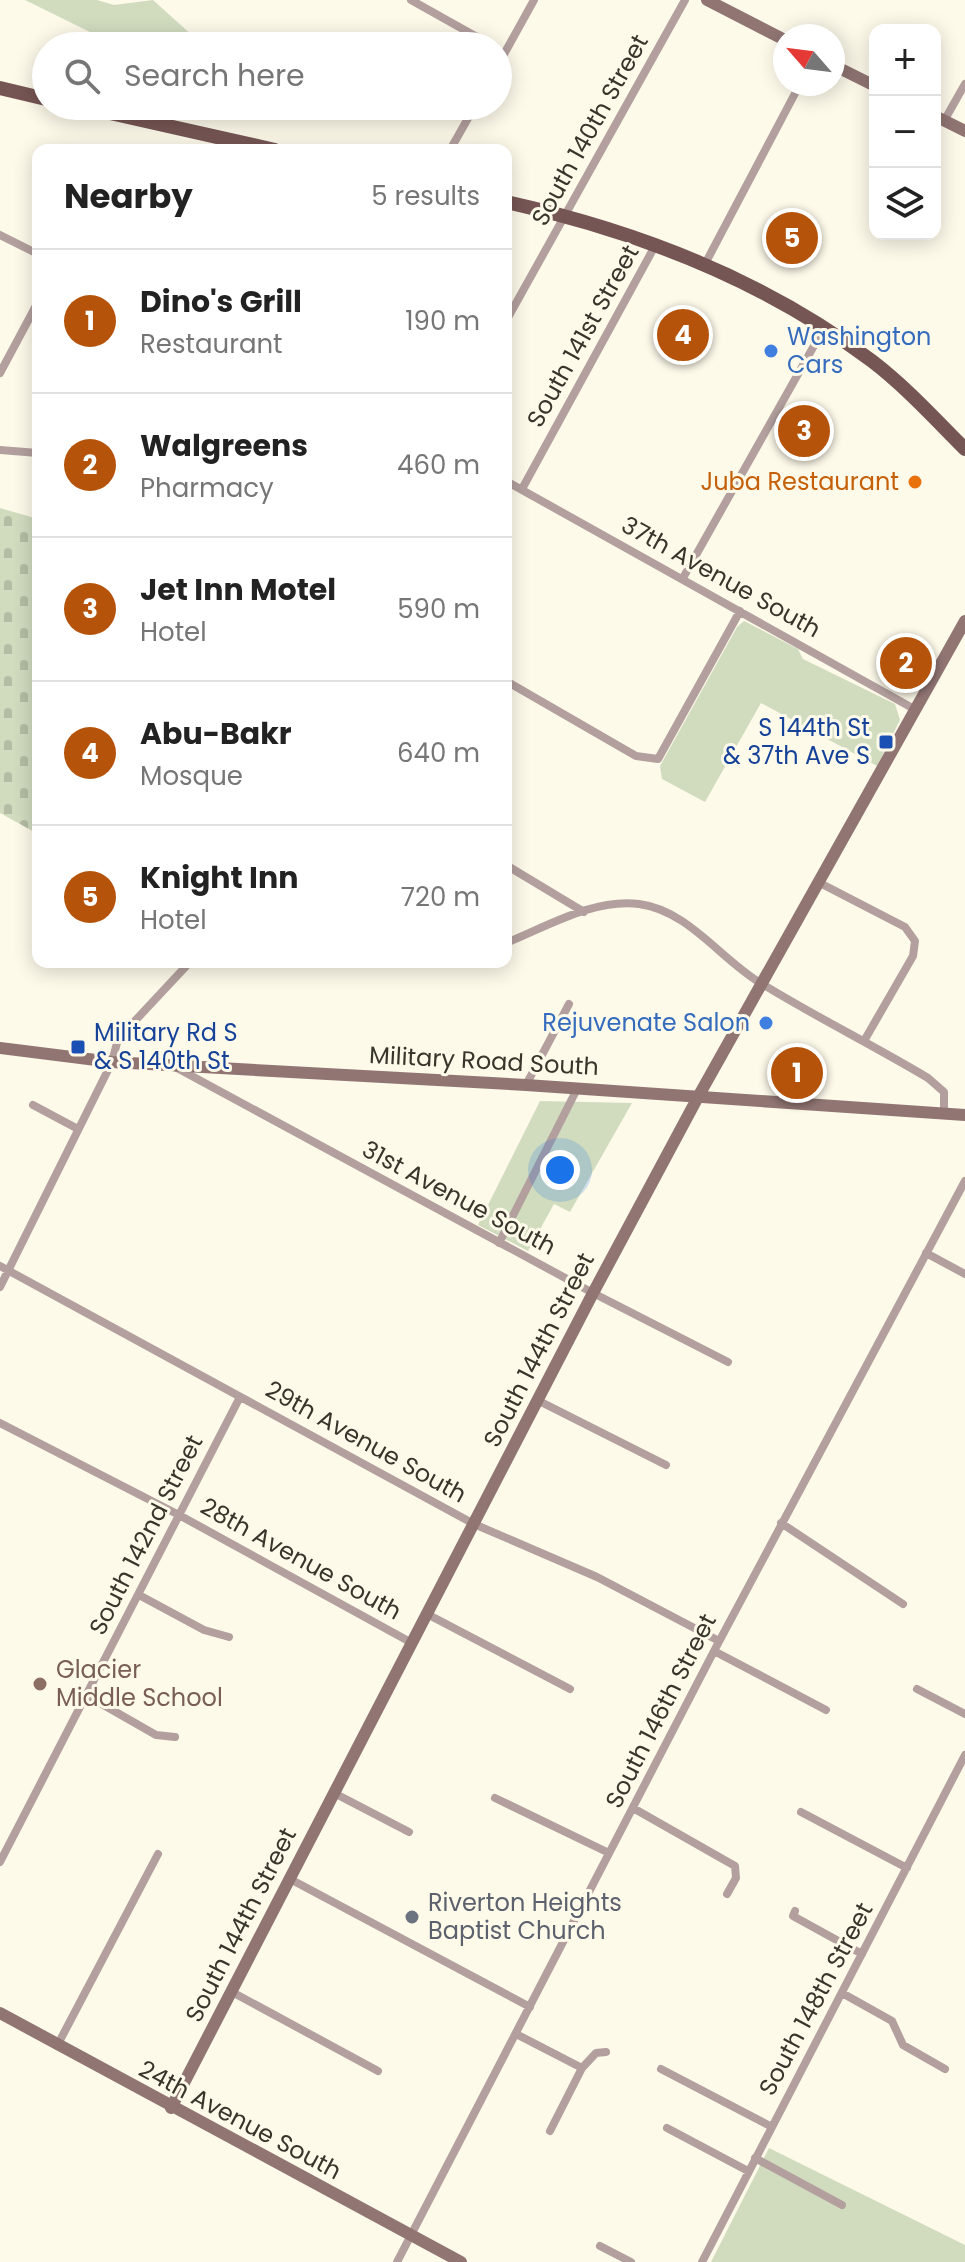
<!DOCTYPE html>
<html lang="en">
<head>
<meta charset="utf-8">
<style>
	:root { --surface:#fff; --page:#f6f6f6; --text:#222; --muted:#767676; --line:#e0e0e0; --accent:#b45309 }
	body { margin:0; font-family:Poppins,sans-serif; background:var(--page); color:var(--text) }
	.controls { position:absolute; right:24px; top:24px; display:grid; overflow:hidden; border-radius:16px; box-shadow:0 4px 20px #0003 }
	.controls button { width:72px; height:72px; display:grid; place-items:center; padding:0; border:0; border-bottom:2px solid var(--line); background:var(--surface); color:var(--text); font:40px sans-serif }
	.compass { position:absolute; left:773px; top:24px; width:72px; height:72px; border-radius:50%; background:var(--surface); box-shadow:0 4px 20px #0003; rotate:298deg }
	.you { position:absolute; left:560px; top:1170px; width:28px; height:28px; margin:-20px; border:6px solid #fff; border-radius:50%; background:#1a73e8; box-shadow:0 0 0 12px #1a73e833 }
	.badge { display:grid; place-items:center; width:52px; height:52px; border-radius:50%; background:var(--accent); color:#fff; font-size:26px; font-weight:700 }
	.pin { position:absolute; translate:-50% -50%; border:4px solid #fff; box-shadow:0 2px 8px #0006 }
	.list { margin:0; padding:0; list-style:none }
	h2 { display:flex; justify-content:space-between; align-items:center; height:104px; margin:0; padding:0 32px; font-size:34px }
	h2 small { font-size:26px; font-weight:400; color:var(--muted) }
	.list li { display:grid; grid-template-columns:52px 1fr auto; gap:24px; align-items:center; box-sizing:border-box; height:144px; padding:0 32px; border-top:2px solid var(--line) }
	.list b { display:block; font-size:30px; white-space:nowrap }
	.list p { margin:0; font-size:26px; white-space:nowrap; color:var(--muted) }
	.list em { font-size:26px; font-style:normal; color:var(--muted) }
	.icon { flex:none; width:44px; height:44px; fill:none; stroke:currentColor; stroke-width:2; stroke-linecap:round; stroke-linejoin:round }
	.map { position:relative; flex:none; width:965px; height:2262px; overflow:hidden }
	.search { position:absolute; background:var(--surface); box-shadow:0 4px 20px #0003; left:32px; top:32px; width:480px; height:88px; display:flex; align-items:center; gap:20px; box-sizing:border-box; padding:0 28px; border-radius:44px; color:var(--muted); font-size:30px }
	.panel { position:absolute; background:var(--surface); box-shadow:0 4px 20px #0003; left:32px; top:144px; width:480px; height:824px; border-radius:16px }
	.map>svg:first-child { display:block }
	.green { fill:#d1dcbf }
	.cemetery { fill:url(#cemetery-stones) }
	.lines { fill:none; stroke-linecap:round; stroke-linejoin:round }
	.street { stroke:#b3a09e; stroke-width:8 }
	.secondary { stroke:#907573; stroke-width:12 }
	.primary { stroke:#765654; stroke-width:14 }
	.shop-dot { fill:#3f7fe0; stroke:#fefaea; stroke-width:3 }
	.food-dot { fill:#e8710a; stroke:#fefaea; stroke-width:3 }
	.transit-dot { fill:#1a4fb4; stroke:#fefaea; stroke-width:3 }
	.education-dot { fill:#8d6e63; stroke:#fefaea; stroke-width:3 }
	.worship-dot { fill:#6b7280; stroke:#fefaea; stroke-width:3 }
	.labels { text-anchor:middle; stroke-width:6; stroke-linejoin:round; paint-order:stroke }
	.street-label { font-size:24px; fill:#38352b; stroke:#fefaea }
	.shop-label { font-size:24px; fill:#366cbe; stroke:#fefaea; text-anchor:start }
	.food-label { font-size:24px; fill:#c56008; stroke:#fefaea; text-anchor:end }
	.transit-label { font-size:24px; fill:#164399; stroke:#fefaea; text-anchor:end }
	.education-label { font-size:24px; fill:#785e54; stroke:#fefaea; text-anchor:start }
	.worship-label { font-size:24px; fill:#5b616d; stroke:#fefaea; text-anchor:start }
</style>
</head>
<body>
<div class="map">
<svg width="965" height="2262" viewBox="0 0 965 2262">
	<defs>
		<pattern id="cemetery-stones" width="16" height="16" patternUnits="userSpaceOnUse" patternTransform="scale(2)"><rect width="16" height="16" fill="#d1dcbf"/><path d="M2 7V4a2 2 0 0 1 4 0v3zM10 15v-3a2 2 0 0 1 4 0v3z" fill="#b4bda4"/></pattern>
	</defs>
	<rect width="100%" height="100%" fill="#fefaea"/>
	<path class="green" d="M25,0H97L114,5L153,0L204,46H93L98,36Z
		M744,621L798,649L803,659L895,704L900,720L877,766L761,703L705,802L662,779L660,766L737,627Z
		M540,1101L632,1103L570,1212L554,1204L528,1251L478,1225Z
		M769,2148L965,2245V2262H711Z"/>
	<path class="cemetery" d="M0,508L38,519V834L0,813Z"/>
	<g class="lines">
		<path class="street" d="M411,0L493,46
			M498,65L534,0
			M944,121L965,84
			M450,150L475,106
			M0,235L38,254
			M705,264L800,84
			M506,321L685,0
			M0,373L38,302
			M0,450L38,453
			M506,481L916,710
			M522,489L656,244
			M683,578L824,328
			M506,681L636,756L658,759L740,611
			M506,865L584,912
			M818,882L905,927L915,941L913,956L864,1041
			M506,943C546,927 594,898 639,904C687,910 720,958 759,982C814,1016 873,1045 928,1078L944,1092V1112
			M177,1068L593,1293L728,1362
			M526,1085L569,1004
			M33,1105L78,1129
			M499,1243L577,1089
			M926,1253L965,1274
			M0,1266L474,1524L597,1577L719,1641
			M0,1287L112,1062L118,1039L190,962
			M537,1400L666,1465
			M0,1423L179,1515L412,1643
			M781,1523L903,1604
			M139,1595L204,1630L229,1637
			M427,1614L570,1689
			M714,1651L826,1710
			M917,1689L965,1714
			M86,1695L156,1735L175,1737
			M334,1793L409,1832
			M495,1798L609,1853
			M633,1808L735,1866L736,1878L727,1894
			M801,1812L907,1868
			M0,1862L240,1397
			M290,1879L530,2007
			M795,1911L793,1916L862,1954
			M232,1992L378,2071
			M842,1993L892,2021L903,2045L945,2069
			M516,2034L582,2068L596,2053L606,2052
			M57,2046L158,1854
			M661,2069L772,2127
			M667,2128L748,2171
			M550,2131L582,2068
			M755,2158L842,2205
			M600,2246L631,2262
			M397,2262L714,1651L965,1181
			M702,2262L965,1755"/>
		<path class="secondary" d="M707,0L785,40
			M833,65L875,86
			M935,116L965,131
			M0,1048L112,1062L526,1085L965,1115
			M0,2013L461,2262
			M171,2108L593,1293L698,1097L965,621"/>
		<path class="primary" d="M0,88L46,99
			M79,106L275,150
			M506,202C638,231 763,279 872,361C906,387 935,419 965,449"/>
	</g>
	<g class="shop-dot">
		<circle cx="771" cy="351" r="8"/>
		<circle cx="766" cy="1023" r="8"/>
	</g>
	<circle class="food-dot" cx="915" cy="482" r="8"/>
	<g class="transit-dot">
		<rect x="878" y="734" width="16" height="16" rx="4"/>
		<rect x="70" y="1039" width="16" height="16" rx="4"/>
	</g>
	<circle class="education-dot" cx="40" cy="1684" r="8"/>
	<circle class="worship-dot" cx="412" cy="1917" r="8"/>
	<g class="labels">
		<g class="street-label">
			<text transform="translate(590 130) rotate(-61)" y="8">South 140th Street</text>
			<text transform="translate(583 336) rotate(-61)" y="8">South 141st Street</text>
			<text transform="translate(721 577) rotate(29)" y="8">37th Avenue South</text>
			<text transform="translate(484 1061) rotate(3)" y="8">Military Road South</text>
			<text transform="translate(459 1198) rotate(28)" y="8">31st Avenue South</text>
			<text transform="translate(539 1350) rotate(-63)" y="8">South 144th Street</text>
			<text transform="translate(366 1442) rotate(29)" y="8">29th Avenue South</text>
			<text transform="translate(146 1535) rotate(-63)" y="8">South 142nd Street</text>
			<text transform="translate(301 1559) rotate(29)" y="8">28th Avenue South</text>
			<text transform="translate(661 1711) rotate(-63)" y="8">South 146th Street</text>
			<text transform="translate(241 1925) rotate(-63)" y="8">South 144th Street</text>
			<text transform="translate(816 1999) rotate(-62)" y="8">South 148th Street</text>
			<text transform="translate(240 2120) rotate(28)" y="8">24th Avenue South</text>
		</g>
		<g class="shop-label">
			<text x="787" y="345">Washington<tspan x="787" dy="28">Cars</tspan></text>
			<text x="750" y="1031" text-anchor="end">Rejuvenate Salon</text>
		</g>
		<g class="food-label">
			<text x="899" y="490">Juba Restaurant</text>
		</g>
		<g class="transit-label">
			<text x="870" y="736">S 144th St<tspan x="870" dy="28">&amp; 37th Ave S</tspan></text>
			<text x="94" y="1041" text-anchor="start">Military Rd S<tspan x="94" dy="28">&amp; S 140th St</tspan></text>
		</g>
		<g class="education-label">
			<text x="56" y="1678">Glacier<tspan x="56" dy="28">Middle School</tspan></text>
		</g>
		<g class="worship-label">
			<text x="428" y="1911">Riverton Heights<tspan x="428" dy="28">Baptist Church</tspan></text>
		</g>
	</g>
</svg>
<div class="controls">
<button>+</button>
<button>−</button>
<button><svg class="icon" aria-label="layers" viewBox="0 0 24 24"><path d="M12 4l9 5-9 5-9-5zM3 14l9 5 9-5"/></svg></button>
</div>
<svg class="compass" viewBox="-18 -18 36 36"><path d="M0-13l5 13h-10z" fill="#e53935"/><path d="M0 13l5-13h-10z" fill="#767676"/></svg>
<div class="you"></div>
<div class="pin badge" style="left:797px;top:1073px">1</div>
<div class="pin badge" style="left:906px;top:663px">2</div>
<div class="pin badge" style="left:804px;top:431px">3</div>
<div class="pin badge" style="left:683px;top:335px">4</div>
<div class="pin badge" style="left:792px;top:238px">5</div>
<div class="search"><svg class="icon" aria-label="search" viewBox="0 0 24 24"><circle cx="10" cy="10" r="6"/><path d="M15 15l6 6"/></svg>Search here</div>
<section class="panel">
<h2>Nearby<small>5 results</small></h2>
<ul class="list">
<li><span class="badge">1</span><div><b>Dino's Grill</b><p>Restaurant</p></div><em>190 m</em></li>
<li><span class="badge">2</span><div><b>Walgreens</b><p>Pharmacy</p></div><em>460 m</em></li>
<li><span class="badge">3</span><div><b>Jet Inn Motel</b><p>Hotel</p></div><em>590 m</em></li>
<li><span class="badge">4</span><div><b>Abu-Bakr</b><p>Mosque</p></div><em>640 m</em></li>
<li><span class="badge">5</span><div><b>Knight Inn</b><p>Hotel</p></div><em>720 m</em></li>
</ul>
</section>
</div>
</body>
</html>
